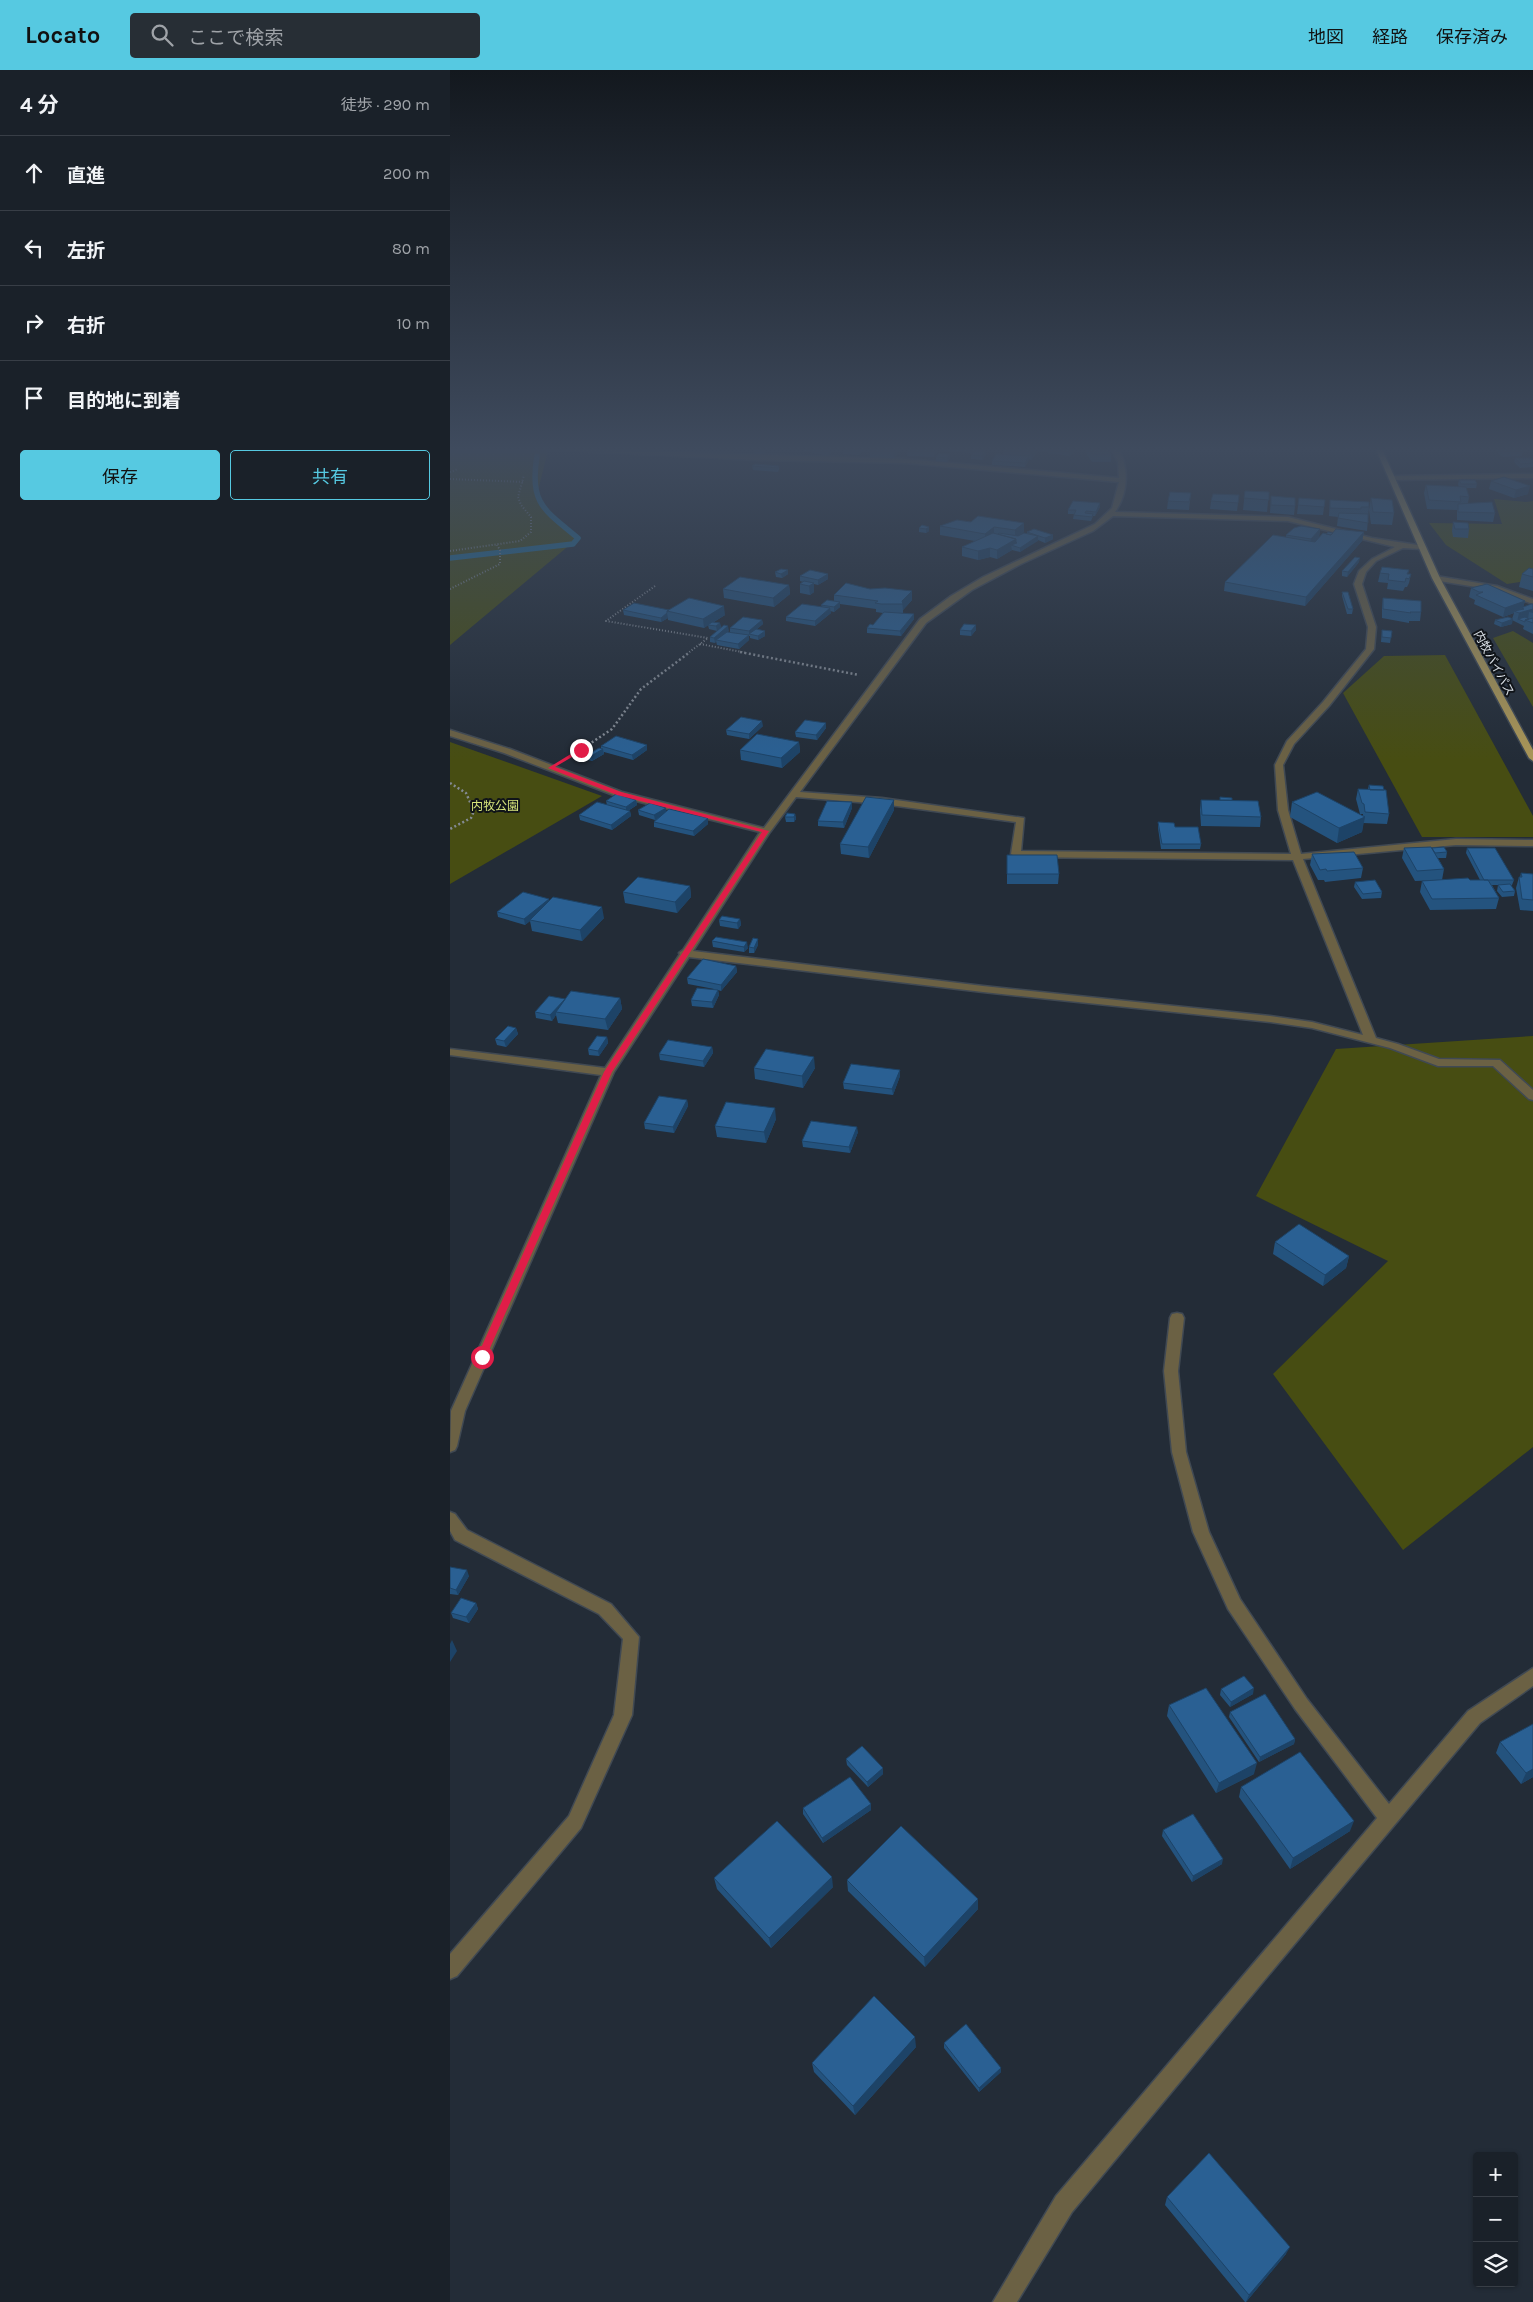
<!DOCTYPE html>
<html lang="ja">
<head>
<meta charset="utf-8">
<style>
	:root { --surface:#1a2129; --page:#272e35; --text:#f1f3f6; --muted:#9fa3a8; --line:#383e46; --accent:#56c9e1 }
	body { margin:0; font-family:Karla,"Noto Sans JP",sans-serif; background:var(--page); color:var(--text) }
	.controls { position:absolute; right:15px; bottom:15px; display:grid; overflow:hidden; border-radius:5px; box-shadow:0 1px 4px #0004 }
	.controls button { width:45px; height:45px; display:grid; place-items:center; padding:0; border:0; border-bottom:1px solid var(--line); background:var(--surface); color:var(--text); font:25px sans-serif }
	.stop { position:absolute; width:15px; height:15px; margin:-11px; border:4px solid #e11d48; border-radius:50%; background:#fff }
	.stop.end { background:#e11d48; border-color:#fff; box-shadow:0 1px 5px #0008 }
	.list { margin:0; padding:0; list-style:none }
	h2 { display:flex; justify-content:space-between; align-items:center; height:65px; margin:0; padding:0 20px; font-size:21px }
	h2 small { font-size:16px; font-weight:400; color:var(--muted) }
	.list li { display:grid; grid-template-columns:32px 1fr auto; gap:15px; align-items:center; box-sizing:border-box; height:75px; padding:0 20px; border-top:1px solid var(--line) }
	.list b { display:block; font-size:19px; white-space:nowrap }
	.list em { font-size:16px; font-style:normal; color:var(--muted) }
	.actions { display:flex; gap:10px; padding:15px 20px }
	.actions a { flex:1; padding:11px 0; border:1px solid var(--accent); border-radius:5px; text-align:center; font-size:18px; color:var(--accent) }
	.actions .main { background:var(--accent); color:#111 }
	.icon { flex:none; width:28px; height:28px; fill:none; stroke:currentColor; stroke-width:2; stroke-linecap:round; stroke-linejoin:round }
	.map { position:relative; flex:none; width:1083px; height:2232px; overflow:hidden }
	header { display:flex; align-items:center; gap:30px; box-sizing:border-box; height:70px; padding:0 25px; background:var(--accent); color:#111 }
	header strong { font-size:24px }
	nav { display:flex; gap:28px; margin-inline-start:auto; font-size:18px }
	.search { width:350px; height:45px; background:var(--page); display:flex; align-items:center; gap:12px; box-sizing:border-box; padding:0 18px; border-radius:5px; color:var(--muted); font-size:19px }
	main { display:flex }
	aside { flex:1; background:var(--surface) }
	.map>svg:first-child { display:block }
	.green { fill:#474d12 }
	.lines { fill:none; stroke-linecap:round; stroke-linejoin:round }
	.stream { stroke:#22719c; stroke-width:5.5 }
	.minor-casing { stroke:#404953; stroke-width:3 }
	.major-casing { stroke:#404953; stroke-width:3 }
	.path-far1 { stroke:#848b94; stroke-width:2; stroke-dasharray:1 2; stroke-linecap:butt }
	.path { stroke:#848b94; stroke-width:2.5; stroke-dasharray:2 2.5; stroke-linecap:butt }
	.minor { fill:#6b6144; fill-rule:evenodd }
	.major { fill:#aa9657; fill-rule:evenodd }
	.wall { fill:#24537e }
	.shaded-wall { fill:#1d4367 }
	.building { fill:#2a6093; stroke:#1d4367 }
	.route { fill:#e11d48 }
	.labels { text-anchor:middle; stroke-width:4; stroke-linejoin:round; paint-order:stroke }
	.far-street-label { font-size:12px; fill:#dae0e7; stroke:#101419 }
	.far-park-label { font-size:12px; fill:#d7e57c; stroke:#101419 }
</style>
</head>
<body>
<header>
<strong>Locato</strong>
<div class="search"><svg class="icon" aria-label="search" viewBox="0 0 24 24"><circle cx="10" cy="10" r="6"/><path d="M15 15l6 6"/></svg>ここで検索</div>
<nav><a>地図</a><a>経路</a><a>保存済み</a></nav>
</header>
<main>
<aside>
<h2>4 分<small>徒歩 · 290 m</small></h2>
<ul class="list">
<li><svg class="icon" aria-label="ahead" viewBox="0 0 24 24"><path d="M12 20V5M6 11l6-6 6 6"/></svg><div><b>直進</b></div><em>200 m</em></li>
<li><svg class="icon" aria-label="left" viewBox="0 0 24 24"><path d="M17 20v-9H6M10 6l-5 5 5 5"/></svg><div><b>左折</b></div><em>80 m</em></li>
<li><svg class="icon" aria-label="right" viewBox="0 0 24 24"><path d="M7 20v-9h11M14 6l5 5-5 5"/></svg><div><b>右折</b></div><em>10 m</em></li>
<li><svg class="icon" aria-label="arrive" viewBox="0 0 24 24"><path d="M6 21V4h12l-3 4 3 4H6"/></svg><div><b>目的地に到着</b></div></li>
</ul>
<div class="actions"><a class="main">保存</a><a>共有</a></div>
</aside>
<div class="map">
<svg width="1083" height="2232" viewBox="0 0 1083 2232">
	<rect width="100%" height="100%" fill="#232c37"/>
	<path class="green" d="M0,377H99L86,428L128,468L0,575Z
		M1044,429L1076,432L1083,431V510L1057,514L996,475L979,453L1052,454Z
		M1063,561L1083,573V637L1043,568Z
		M995,585L1083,746V767H972L893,623L934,586Z
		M0,672L152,726L0,814Z
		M1083,966V1377L953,1480L823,1304L938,1191L806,1126L886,979Z"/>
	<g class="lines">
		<path class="stream" d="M0,488L123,474L128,468C94,440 79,433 87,386"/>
		<g class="minor-casing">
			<path id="minor" d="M51,377L456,389L669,408L668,392L661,377H667C680,396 678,424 665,442L838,447L922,468L974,476L975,477L972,479L953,478L926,491L916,502L912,514L926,557L924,579L879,636L844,674L833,695L838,740L851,784L1006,769L1083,770V776L1006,775L853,789L926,968L948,974L989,989L1050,990L1083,1020V1030L1079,1029L1043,996H988L940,978L862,958L820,952L533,922L239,887L164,1002L15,1341L7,1376L5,1380L0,1382L1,1341L151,1005L0,985V979L155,998L230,884L229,883L233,880L310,762L166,726L54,683L0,666V660L60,679L172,722L314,758L470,549L501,526L533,507L645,454L662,438L669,412L456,393L306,390ZM663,446L838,451L945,477L922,489L909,501L904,514L918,557L916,579L873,632L837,671L825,695L828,740L841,784L571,781L574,748L432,728L350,722L476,553L522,520L571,494L643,461ZM346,727L432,734L566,752L561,784L566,787L843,790L913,965L862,952L820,946L533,916L243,881L320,762Z
				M1083,404V408L942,410L939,408L942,406Z
				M986,506L1047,516L1083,529V534L1045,520L983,510V506Z
				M727,1243L732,1244L734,1248L728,1301L736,1382L759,1462L790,1529L857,1629L939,1734L1018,1641L1083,1598V1616L1030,1653L827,1895L622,2142L567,2232H543L606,2126L927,1748L845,1639L778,1539L743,1462L722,1382L714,1301L720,1248L722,1244Z
				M0,1442L5,1444L17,1460L161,1534L189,1567L182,1645L131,1758L7,1906L0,1909V1884L119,1746L164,1645L173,1569L149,1544L5,1470L0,1461Z"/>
		</g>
		<g class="major-casing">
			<path id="major" d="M925,377H931L990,508L1083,680V691L1079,688L982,508Z"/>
		</g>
		<path class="path-far1" d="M0,402L8,399
			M0,409L74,412
			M0,481L70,471L81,462V447L71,435L68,427L74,405
			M205,516L156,551L258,568L238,583
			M0,519L50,494V480L47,475
			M250,574L297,583"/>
		<path class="path" d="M290,582L409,605
			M123,685L162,659L191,619L240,582
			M0,713L16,723L24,741L21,748L0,759"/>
		<use href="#minor" class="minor"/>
		<use href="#major" class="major"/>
	</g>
	<path class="wall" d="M355,377H386L378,386L355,381Z
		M394,377H416L409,385L393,384V380Z
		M422,377H448L449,381L444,388L420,387V379Z
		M458,377H487L488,382L484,387L457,386V378Z
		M492,377H532L530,380L536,381V385L532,390L521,389V385L522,383L492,381Z
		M555,377H626V379L619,386L588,381L581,390L579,389L575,397L542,395V391L553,384V379Z
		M636,377H656L661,384V392H642L636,383Z
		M1042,377H1073L1074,378L1072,386L1053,387L1042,378Z
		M315,378V382L314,384H304V380Z
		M500,384V388L497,392L486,391V387Z
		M1065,388L1083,390V397L1070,398L1064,392Z
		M302,396H329V400L328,402L303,400Z
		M1009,410L1027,414L1026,418H1016L1019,427L1018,433L1045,443L1043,452L1007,450V440L977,439L974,423L976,415L1009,417L1008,414Z
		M1041,411L1078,424L1064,428L1039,419Z
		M795,421L819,422L817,442L793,440Z
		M741,423L739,440L717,439L718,431Z
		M789,425L787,441L760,439L761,431Z
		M821,426L845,436L844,445L820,443Z
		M849,428L875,430L873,445L847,444Z
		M921,428L944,443L942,455L921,454L919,440Z
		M880,430L919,437L917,461L887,456L888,447L879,446Z
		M650,433V437L645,446H643L641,451L623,449L624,444H618V440Z
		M528,446L574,462L568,466L577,464V462L603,469L595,473L588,470L570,482L562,480L547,489L540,487L528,490L512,486V477L525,471L490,465V456L521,452Z
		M1003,452L1019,459L1018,468L1003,467L1002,461Z
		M472,455L479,461L476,463L469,462V458Z
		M870,459L869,467L876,464L883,463L914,462L912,471L855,536L774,521L775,512L836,467V465Z
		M909,492L897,507L892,506V501Z
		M1083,499V521L1069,517L1072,504Z
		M338,500V504L332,508L326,507L325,502Z
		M959,500L958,504H961L959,513L957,517H955L953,521L937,519L938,513L928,512L930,503Z
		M378,504V509L368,515L364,514V522L360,525L350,523V514L353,512L350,511V506Z
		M1037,514L1075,531L1073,537L1083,534V564L1073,559L1074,556L1062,550V554L1051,557L1044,554L1045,550L1062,549L1064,543L1053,547L1024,534L1025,530L1019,527L1021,518Z
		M339,515L340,524L324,537L274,528L273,519Z
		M420,519L462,521V530L453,540V543H438L464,544V549L451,566L417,563V558L423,555L433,543L426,542V539L390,534V537L384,542L380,541L381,543L365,556L336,551V547L372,537L371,535L384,531V525Z
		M892,522L903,539L902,544H897L892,526Z
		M933,528L971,542L970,551H959V553L932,548V537Z
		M173,540H219L275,545L264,552L270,553L271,558L279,561L277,562H280V558L312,550L313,554L307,559L315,561V566L308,570L300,568V566H299V570L289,579L267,575L266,571L265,573L260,572V567L267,561L259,559L258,555L254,558L218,550V548L211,552L174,545Z
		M510,560H526L521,566L510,565Z
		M932,560L942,561L940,573L931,572Z
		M376,653V658L367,670L346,667L345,662Z
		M313,656L299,669L277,665L276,660Z
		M349,672L350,682L332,698L291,690L290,680Z
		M197,675V680L183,690L154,682V684L142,691L138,690L137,685L151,678V676Z
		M919,715L939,744L937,754L913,753L912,762L887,773L840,747L842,732L913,746V744H910L906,729L908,719H918Z
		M186,730L187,735L178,741H180L181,746L162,760L130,750L129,745L157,735L156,731Z
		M444,730V740L419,788L391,784L390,774Z
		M751,730H782L811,747L810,757L751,756L750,740Z
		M402,732V738L394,758L368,756V751Z
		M216,738V741L258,754L244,766L204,757V752L205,750L189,745L188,740Z
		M345,744L346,749L344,752H336L335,747Z
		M708,752L725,757L751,774L750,779H711L708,758Z
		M954,778H982L997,782L996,788H988L994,799L992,810H1030L1016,783L1017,778L1064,810L1062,815H1061L1065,821L1064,826L1052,827L1047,821L1048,815H1042L1049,828L1046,839L980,840L970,822L972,811L991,810L965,811L952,788Z
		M862,784L913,798L911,808L875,812L874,810H868L860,795Z
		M557,785L609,804L608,814H557Z
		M1071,803L1083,804V841L1070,840L1066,818L1069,807H1070Z
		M905,812L932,822L931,828L912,829L904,817Z
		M240,816L241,827L227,843L175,833L173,822Z
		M100,830L154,848L132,871L82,861L80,851L75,855L48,847L47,842Z
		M290,849L291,855L288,859L270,856L269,850Z
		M308,869V875L304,883H299V877Z
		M262,871L298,878L294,882L263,877Z
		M286,896L287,902L271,921L268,920L269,925L263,938L242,936L241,930L264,919L238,914L237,908Z
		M170,928L172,939L158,960L108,953L106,945L102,951L86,948L85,942L115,929Z
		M66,958L68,964L56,977L47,975L45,969Z
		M157,967L158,973L149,986L139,985L138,979Z
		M262,977L263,983L254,997L210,990L209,984Z
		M304,998H365L353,1018L305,1009Z
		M450,1006L443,1025L394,1019L393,1013Z
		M237,1030L238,1036L224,1063L195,1059L194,1053Z
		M326,1049L316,1073L267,1067L265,1056Z
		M408,1062L400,1083L353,1077L352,1071Z
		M825,1172L899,1186L896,1198L873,1216L823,1184Z
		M0,1497L19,1506L8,1525L0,1524Z
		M26,1533L28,1539L19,1553L3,1548L1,1543Z
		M771,1619L803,1624L780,1637L770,1625Z
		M719,1635L804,1704L766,1723L717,1646Z
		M780,1642L845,1669L844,1674L809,1692L779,1647Z
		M1050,1672L1083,1707L1071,1714L1046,1683Z
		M396,1689L433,1704L418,1717L397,1695Z
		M791,1717L900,1761L840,1799L789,1727Z
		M353,1738L421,1740L373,1773L353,1744Z
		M713,1760L772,1794L742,1812L712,1766Z
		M264,1808L383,1817L321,1878L267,1819Z
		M397,1810L528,1829V1839L475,1897L398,1821Z
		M494,1973L551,2002L529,2022L494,1978Z
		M466,1977L405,2045L364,2002L362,1993Z
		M717,2127L836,2184L796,2232H795L715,2135Z"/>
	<path class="shaded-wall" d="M378,377H386L378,386Z
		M412,377H416L409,385L408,381Z
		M445,377H448L449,381L444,388L443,380Z
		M485,377H487L488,382L484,387V379Z
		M527,377H532L527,384Z
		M585,377H589L588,381L581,390V382Z
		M624,377H626V379L619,386V382Z
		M536,381V385L532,390V386Z
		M500,384V388L497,392V388Z
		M579,386V390L575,397V393Z
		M1080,416L1078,424L1064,428L1066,420Z
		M650,433V437L645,446L646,442Z
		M574,453V462L565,468V460Z
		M479,457V461L476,463V459Z
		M544,457V465L535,473V464Z
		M870,459L869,468L860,478L861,469Z
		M914,462L912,471L855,536L856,527Z
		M603,465V469L595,473V468Z
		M588,466V471L570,482V478Z
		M566,469V477L561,475L562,480L547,489V480Z
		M540,478V487L528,490V481Z
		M910,488L909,492L897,507L898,502Z
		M338,500V504L332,508L331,504Z
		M378,504V509L368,515V510Z
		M364,513V522L360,525L359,516Z
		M339,515L340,524L324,537L323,528Z
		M462,521V530L453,540L452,531Z
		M1075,531L1073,538H1071L1070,541H1064V543L1053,547L1055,538Z
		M390,532V537L384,542V537Z
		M274,536L275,545L254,558L253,549Z
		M380,538L381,543L365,556V551Z
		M1083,539V543L1079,542L1078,549H1068L1067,552L1069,543Z
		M217,543L218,548L211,552V548Z
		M464,544V549L451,566L450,561Z
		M1063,549L1062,554L1051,557L1052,553Z
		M312,550L313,554L301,564H299V561Z
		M270,553L271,558L267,561L266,556Z
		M526,555V560L521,566V561Z
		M278,556L279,561L267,570H266V571L265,573L264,568Z
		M315,561V566L308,570V566Z
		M299,565V570L289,579L288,574Z
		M312,651L313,656L299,669V664Z
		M376,653V658L367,670L366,665Z
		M349,672L350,682L332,698L331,688Z
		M197,675V680L183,690L182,685Z
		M153,679L154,684L142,691L141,686Z
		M186,730L187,735L176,742V737Z
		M444,730V740L419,788L418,777Z
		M402,732V738L394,758L393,752Z
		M216,738V743L205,750L204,745Z
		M180,741L181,746L162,760L161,755Z
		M345,744L346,749L344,752V747Z
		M915,747L912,762L887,773L889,758Z
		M258,748V754L244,766L243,761Z
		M240,816L241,827L227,843L225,832Z
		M99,829L101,834L80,850V851L75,855L74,849Z
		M152,837L154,848L132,871L130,860Z
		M290,849L291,855L288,859L287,853Z
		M308,869V875L304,883V878Z
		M297,872L298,878L294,882V877Z
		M286,896L287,902L271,921V915Z
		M268,920L269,925L263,938L262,932Z
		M170,928L172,939L158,960L155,949Z
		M115,929L106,942V945L102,951L100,945Z
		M66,958L68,964L56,977L54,971Z
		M157,967L158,973L149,986L148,981Z
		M262,977L263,983L254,997L253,991Z
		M364,987L365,998L353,1018L352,1006Z
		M450,1000V1006L443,1025L442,1019Z
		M237,1030L238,1036L224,1063L223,1057Z
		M325,1038L326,1049L316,1073L314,1062Z
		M407,1057L408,1062L400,1083L399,1077Z
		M899,1186L896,1198L873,1216L875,1205Z
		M17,1500L19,1506L8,1525L6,1520Z
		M26,1533L28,1539L19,1553L16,1547Z
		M2,1570L7,1581L0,1592V1574Z
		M804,1618L803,1624L780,1637L781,1632Z
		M845,1669L844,1674L809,1692L810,1687Z
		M807,1693L804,1704L766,1723L769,1713Z
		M433,1698V1704L418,1717L417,1712Z
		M1083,1699V1707L1071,1714L1076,1703Z
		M421,1734V1740L373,1773L372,1768Z
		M904,1751L900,1761L840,1799L843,1788Z
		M773,1789L772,1794L742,1812L743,1806Z
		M382,1807L383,1817L321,1878L319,1868Z
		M528,1829V1839L475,1897L474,1887Z
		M465,1967L466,1977L405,2045L403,2036Z
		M551,1998V2002L529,2022V2018Z
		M840,2177L836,2184L796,2232L799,2225Z"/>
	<path class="building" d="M395,377H412L408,381L393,380Z
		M422,377H445L443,380L420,379Z
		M458,377H485L484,379L457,378Z
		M555,377H585L581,382L553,379Z
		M589,377H624L619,382L588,378Z
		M637,377H656L661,384H642Z
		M1052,377H1073L1074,378L1054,379Z
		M305,378H315L314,380H304Z
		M525,380L536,381L532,386L521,385Z
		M489,383L500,384L497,388L486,387Z
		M546,384L579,386L575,393L542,391Z
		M1065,388H1080L1083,390V393L1071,394Z
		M305,394L329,396L328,398L302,396Z
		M1054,407L1080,416L1066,420L1041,411Z
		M1009,410H1025L1027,414H1011Z
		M976,415L1016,417L1019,427L1010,426L1011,432L979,430Z
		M795,421L819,422V430L794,428Z
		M720,422L741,423L739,432L718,431Z
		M763,424L789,425L788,433L761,431Z
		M821,426L845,428V436L821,435Z
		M849,428L875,430L874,437L848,435Z
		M921,428L942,430L944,443L923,442Z
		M880,430L919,432V437H911V439L880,438Z
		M623,431L650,433L646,442L636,441L635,443L643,444L642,447L624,445L626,440H618Z
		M1042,432L1045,443L1008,442V434Z
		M889,443L918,444V453L888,448Z
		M528,446L574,453L565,460L544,457L535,464L490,456L507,450L521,452Z
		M1003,452L1018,453L1019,459H1005Z
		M472,455L479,457L476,459L469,458Z
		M851,456L870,459L861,469L836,465L844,458Z
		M584,459L603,465L595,468L577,462Z
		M886,459L914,462L856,527L775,512L823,465L865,472L873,463L881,465Z
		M878,462L883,463L881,465L876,464Z
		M543,463L566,469L547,480L540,478L528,481L512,477Z
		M549,463L568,466L574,463L588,466L570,478L561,475L567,473L566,472V469L548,464Z
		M905,487L910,488L898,502L892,501Z
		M932,497L959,500L957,504H961L959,509L956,508L955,512L938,510L939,504L930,503Z
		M1079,498L1083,499V507L1072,504Z
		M331,499L338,500L331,504L325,502Z
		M360,500L378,504L368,510L350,506Z
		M290,507L339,515L323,528L273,519Z
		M354,511L364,513L359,516L350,514Z
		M396,513L420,519L435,518L462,521L452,531L453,534H431L425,533L428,531L384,525Z
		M1037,514L1075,531L1055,538L1026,525L1033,522H1029L1021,518Z
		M892,522H898L903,539H898Z
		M239,528L274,536L253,549L217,541Z
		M933,528L971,531V542H960L961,543L933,539Z
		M377,530L390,532L384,537L371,535Z
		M184,533L219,540L217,541V543L211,548L173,540Z
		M352,534L380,538L365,551L336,547Z
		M1081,534H1083V539L1069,543L1064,541L1074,539L1071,538Z
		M434,542L464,544L450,561L417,558L420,554L423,555Z
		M293,547L312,550L299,561L280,558Z
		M1058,547L1063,549L1052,553L1045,550Z
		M1075,547L1079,549L1075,550V552L1068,549Z
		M1083,548V553L1075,550Z
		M262,552L270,553L266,556L258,555Z
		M514,554L526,555L521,561L510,560Z
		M274,555L278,556L264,568L260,567Z
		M306,559L315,561L308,566L299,564Z
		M932,560L942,561L941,568L932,567Z
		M277,562L299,565L288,574L266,570Z
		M291,647L312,651L299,664L276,660Z
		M355,650L376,653L366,665L345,662Z
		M307,664L349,672L331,688L290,680Z
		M166,666L197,675L182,685L151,676Z
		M149,678L153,679L141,686L137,685Z
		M919,715L933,716L934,720H920Z
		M908,719L936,720L939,744L915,742L914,734L912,733Z
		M867,722L915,747L889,758L842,732Z
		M166,724L186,730L176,737L156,731Z
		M416,727L444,730L418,777L390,774Z
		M770,727L782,728V730H770Z
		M751,730L808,731L811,747L752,745Z
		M377,731L402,732L393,752L368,751Z
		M147,732L180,741L161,755L129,745Z
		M200,733L216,738L204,745L188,740Z
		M219,739L258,748L243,761L204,752Z
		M337,743L345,744L344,747H335Z
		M708,752L724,753L725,757H748L751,774H712Z
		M981,777L994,799L967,801L954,778Z
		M994,777L997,782L985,783L982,778Z
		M1017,778H1045L1064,810H1034Z
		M904,782L913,798L877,801L876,799L870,800L862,784Z
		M557,785H607L609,804H557Z
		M1071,803L1083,804V830L1072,829L1069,807H1072Z
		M188,807L240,816L225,832L173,822Z
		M1018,808L1020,810H1038L1049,828L982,829L972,811Z
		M925,810L932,822L913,824L905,812Z
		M1060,814L1065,821L1053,822L1048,815Z
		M73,822L99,829L74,849L47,842Z
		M103,827L152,837L130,860L80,850Z
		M272,846L290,849L287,853L269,850Z
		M266,867L297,872L294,877L262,871Z
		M303,868L308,869L304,878L299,877Z
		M253,889L286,896L271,915L237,908Z
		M247,918L268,920L262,932L241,930Z
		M121,921L170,928L155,949L106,942Z
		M99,926L115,929L100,945L85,942Z
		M58,956L66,958L54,971L45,969Z
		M147,966L157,967L148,981L138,979Z
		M218,970L262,977L253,991L209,984Z
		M316,979L364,987L352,1006L304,998Z
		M401,994L450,1000L442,1019L393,1013Z
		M209,1026L237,1030L223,1057L194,1053Z
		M276,1032L325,1038L314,1062L265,1056Z
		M361,1051L407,1057L399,1077L352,1071Z
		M849,1154L899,1186L875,1205L825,1172Z
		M0,1497L17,1500L6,1520L0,1518Z
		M11,1528L26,1533L16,1547L1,1543Z
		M794,1606L804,1618L781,1632L771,1619Z
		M756,1618L807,1693L769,1713L719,1635Z
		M815,1624L845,1669L810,1687L780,1642Z
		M1083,1654V1699L1076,1703L1050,1672Z
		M412,1676L433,1698L417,1712L396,1689Z
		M850,1682L904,1751L843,1788L791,1717Z
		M400,1707L421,1734L372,1768L353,1738Z
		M743,1744L773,1789L743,1806L713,1760Z
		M327,1751L382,1807L319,1868L264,1808Z
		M451,1756L528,1829L474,1887L397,1810Z
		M424,1926L465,1967L403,2036L362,1993Z
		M516,1954L551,1998L529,2018L494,1973Z
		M759,2083L840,2177L799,2225L717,2127Z"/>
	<linearGradient id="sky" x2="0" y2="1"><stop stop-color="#13181e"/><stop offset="0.55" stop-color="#3f4b5e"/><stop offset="1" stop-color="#3f4b5e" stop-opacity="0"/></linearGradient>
	<rect width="1083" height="690" fill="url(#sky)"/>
	<path class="route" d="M129,679L134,680L105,697L171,722L319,761L162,1002L36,1287L32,1291L27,1287L154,1002L312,762L167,725L98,698Z"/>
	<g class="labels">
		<g class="far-street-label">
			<text transform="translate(1044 593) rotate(62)" y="4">内牧バイパス</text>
		</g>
		<g class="far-park-label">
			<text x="45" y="740">内牧公園</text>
		</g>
	</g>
</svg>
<div class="controls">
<button>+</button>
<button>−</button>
<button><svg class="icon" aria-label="layers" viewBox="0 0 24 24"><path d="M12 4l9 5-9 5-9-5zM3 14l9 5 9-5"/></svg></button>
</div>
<div class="stop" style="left:32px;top:1287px"></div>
<div class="stop end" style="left:131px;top:680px"></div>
</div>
</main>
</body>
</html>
